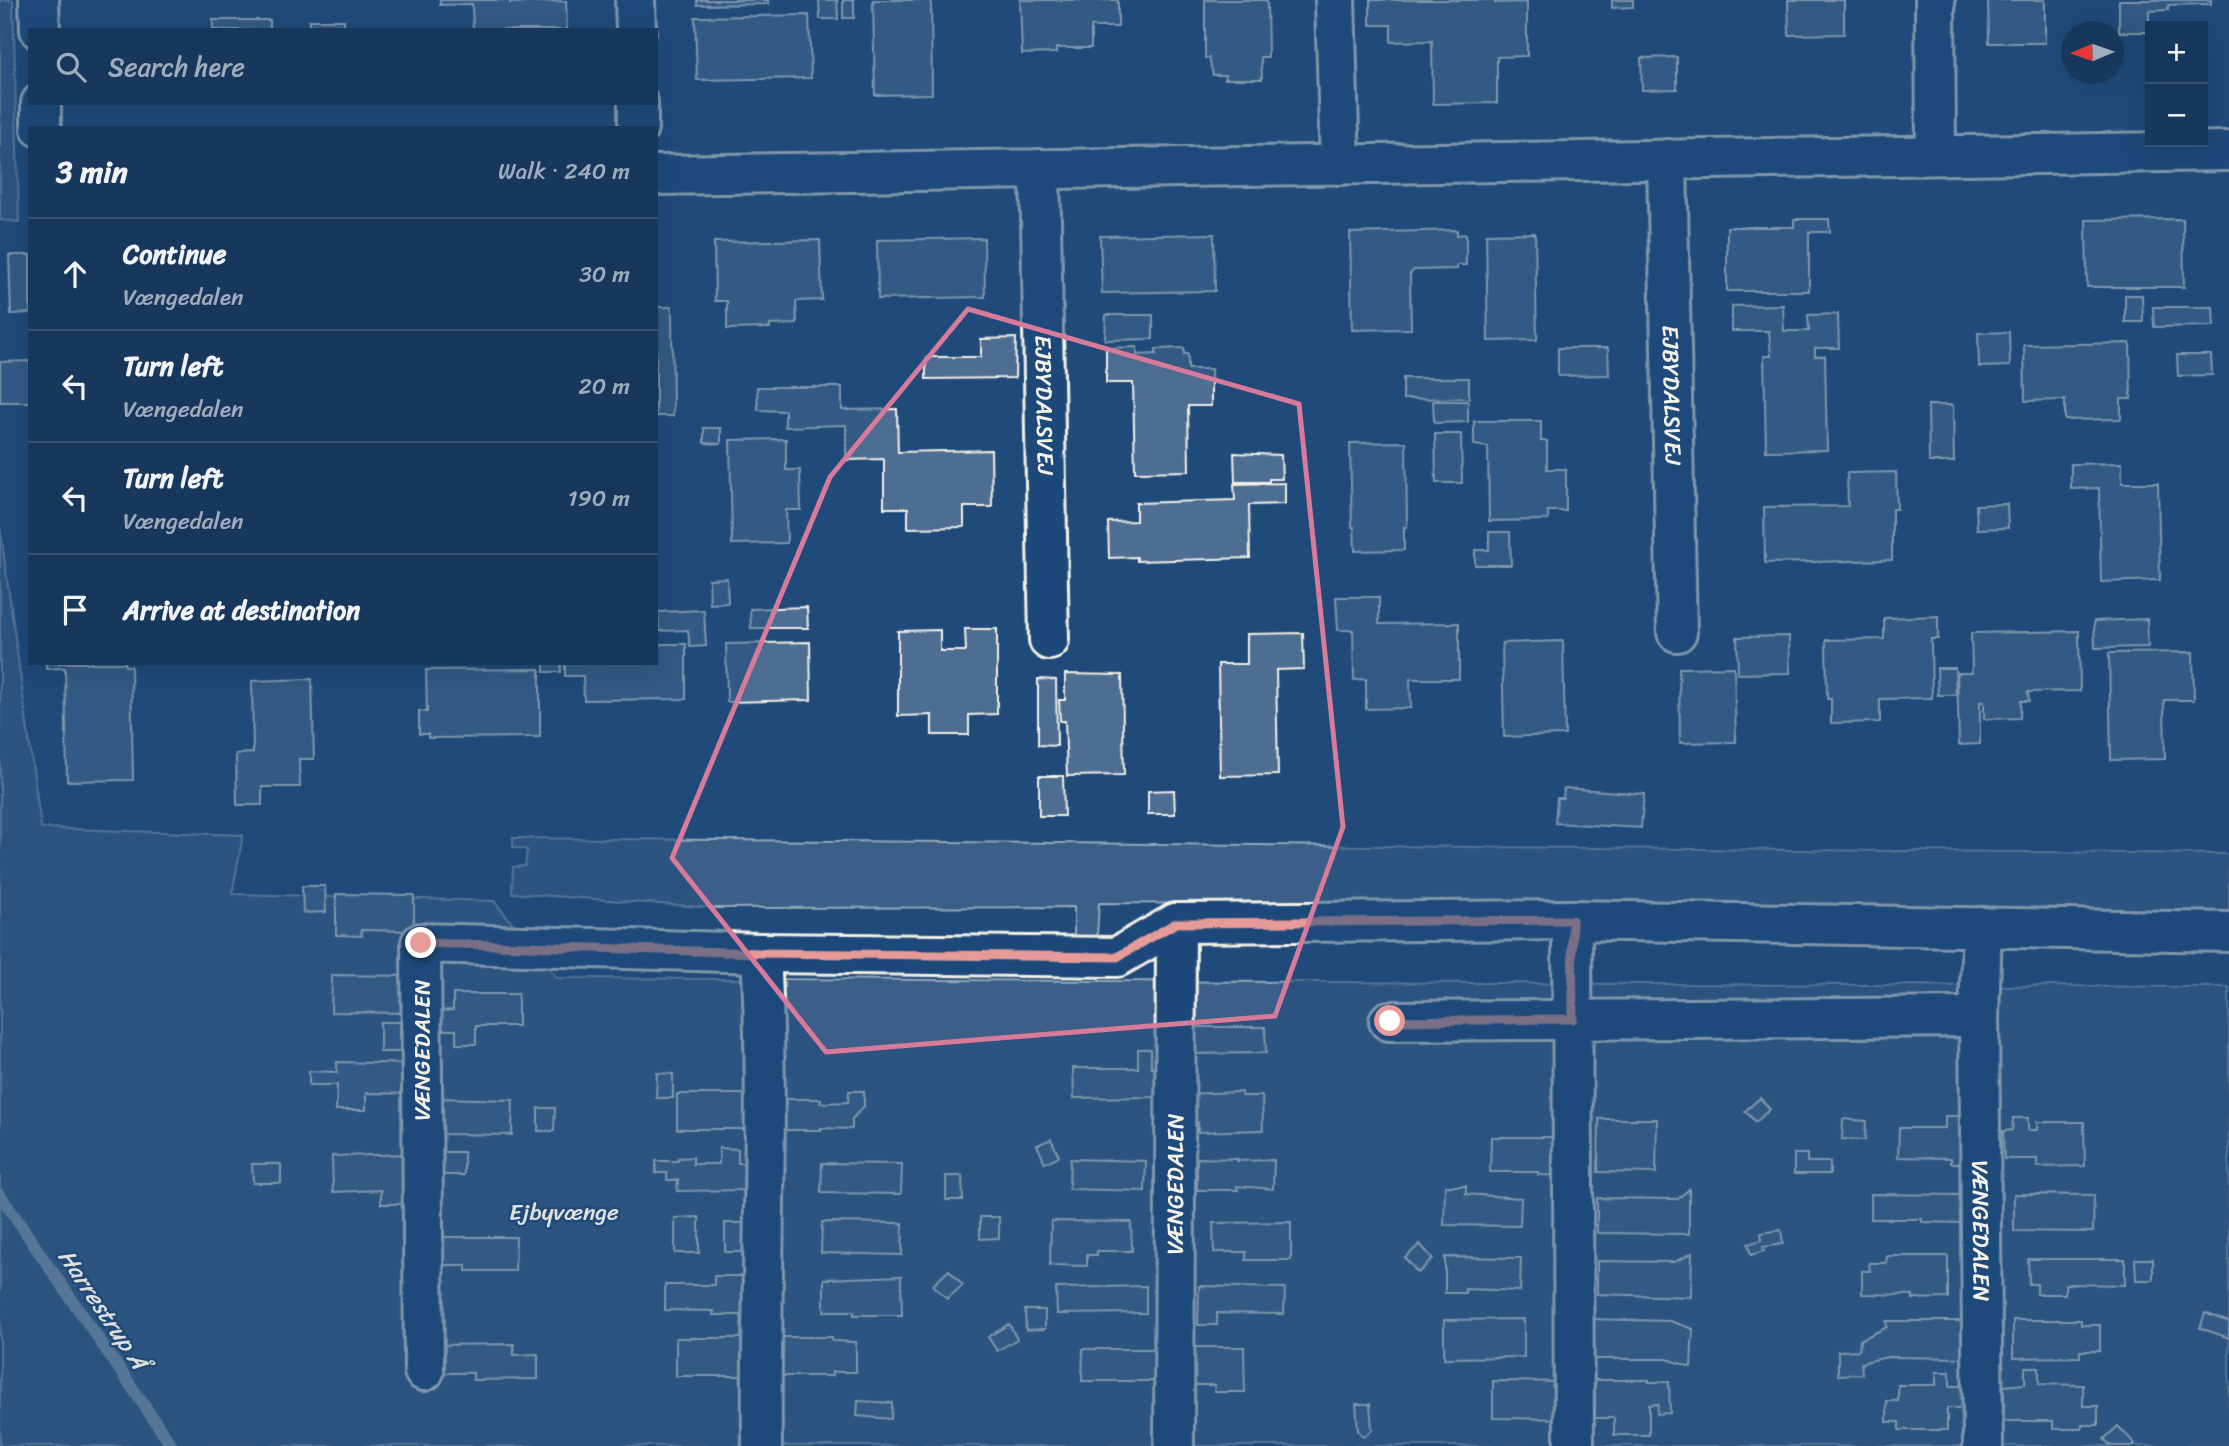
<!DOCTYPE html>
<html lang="en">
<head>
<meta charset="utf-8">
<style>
	:root { --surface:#17385c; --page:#203f62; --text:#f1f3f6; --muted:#9eacbb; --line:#365272 }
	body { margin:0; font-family:Sriracha,sans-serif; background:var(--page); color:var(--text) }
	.controls { position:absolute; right:21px; top:21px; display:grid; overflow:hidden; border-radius:0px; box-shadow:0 7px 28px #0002 }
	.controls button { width:63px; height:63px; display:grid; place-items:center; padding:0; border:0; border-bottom:2px solid var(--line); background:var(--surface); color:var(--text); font:35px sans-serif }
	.compass { position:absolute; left:2061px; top:21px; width:63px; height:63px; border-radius:50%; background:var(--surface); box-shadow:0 7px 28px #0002; rotate:268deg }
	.stop { position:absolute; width:21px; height:21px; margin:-16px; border:5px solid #e69b98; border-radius:50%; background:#fff }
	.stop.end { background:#e69b98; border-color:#fff; box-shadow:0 2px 7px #0008 }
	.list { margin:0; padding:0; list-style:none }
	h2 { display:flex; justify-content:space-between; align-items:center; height:91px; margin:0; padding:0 28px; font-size:30px }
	h2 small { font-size:23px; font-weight:400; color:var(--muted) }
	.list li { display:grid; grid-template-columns:46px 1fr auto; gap:21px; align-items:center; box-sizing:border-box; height:112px; padding:0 28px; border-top:2px solid var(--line) }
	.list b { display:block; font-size:26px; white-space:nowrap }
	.list p { margin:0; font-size:23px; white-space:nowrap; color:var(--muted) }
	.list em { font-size:23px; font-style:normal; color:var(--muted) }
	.icon { flex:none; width:38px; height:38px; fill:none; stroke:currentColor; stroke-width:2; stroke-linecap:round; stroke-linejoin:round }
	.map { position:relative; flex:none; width:2229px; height:1446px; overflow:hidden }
	.search { position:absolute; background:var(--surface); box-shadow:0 7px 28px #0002; left:28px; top:28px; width:630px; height:77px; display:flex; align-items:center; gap:18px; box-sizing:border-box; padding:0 24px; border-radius:0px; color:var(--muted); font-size:26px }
	.panel { position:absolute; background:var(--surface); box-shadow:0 7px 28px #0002; left:28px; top:126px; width:630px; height:539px; border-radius:0px }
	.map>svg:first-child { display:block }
	.green { fill:#3a5f88; stroke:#97a8b8; stroke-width:2 }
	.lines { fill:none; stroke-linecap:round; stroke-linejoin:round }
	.stream { stroke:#9cacbb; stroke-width:12 }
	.building { fill:#4d6e92; stroke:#f4f1e8; stroke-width:2 }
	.minor-casing { stroke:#f4f1e8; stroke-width:44 }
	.minor { stroke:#1f4a7a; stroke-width:38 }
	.route { stroke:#e69b98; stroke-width:9 }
	.marked { fill:none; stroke:#d87a9a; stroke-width:5; stroke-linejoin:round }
	.labels { text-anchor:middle; stroke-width:5; stroke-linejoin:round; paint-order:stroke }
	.street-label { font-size:23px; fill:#f4f1e8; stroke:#1f4a7a }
	.park-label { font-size:23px; fill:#e1e2de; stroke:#1f4a7a }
	.water-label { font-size:24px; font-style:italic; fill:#dee0dd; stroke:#1f4a7a }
</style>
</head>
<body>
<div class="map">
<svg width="2229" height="1446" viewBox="0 0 2229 1446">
	<rect width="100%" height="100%" fill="#1f4a7a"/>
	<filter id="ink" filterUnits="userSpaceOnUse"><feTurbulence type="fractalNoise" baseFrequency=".0143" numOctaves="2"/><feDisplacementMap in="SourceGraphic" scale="14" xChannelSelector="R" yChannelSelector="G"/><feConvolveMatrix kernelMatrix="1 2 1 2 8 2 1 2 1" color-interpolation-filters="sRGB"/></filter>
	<g filter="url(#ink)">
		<path class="green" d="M0,0H13L19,222L0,220Z
			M0,527L41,828L243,835L232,894L494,901L557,978L2229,987V1446H0Z
			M513,838L2229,854V916L1409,905L1099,903L1097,936H1074V907L715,908L512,893L513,867L525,866L527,850L513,847Z"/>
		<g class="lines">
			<path class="stream" d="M0,1195L172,1446"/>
		</g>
		<path class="building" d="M440,0H510V3L566,1L567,30H473L472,4L440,5Z
			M697,0H768V4L697,5Z
			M819,0H837L838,19H820Z
			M843,0H854V18H843Z
			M873,0H931L932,94L875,95Z
			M1020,0H1118V27H1091V48H1056V53L1022,54Z
			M1205,0H1267L1268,57H1261L1262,79H1225V75H1213L1209,58H1205Z
			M1370,0H1495V3L1527,2V56L1497,57V103L1433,104L1432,41L1391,42V25H1370Z
			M1612,0H1633V7L1612,8Z
			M1788,0H1844V34L1789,35Z
			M1988,0H2045V43H1989Z
			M2119,0H2211V4L2168,5V10L2149,11V32H2119Z
			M809,15L811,78L697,80L695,17Z
			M213,20H270V30H213Z
			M309,20H344V30H309Z
			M1677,57V89L1642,90L1641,58Z
			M1794,219H1829L1830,232H1809V291H1727V227H1794Z
			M2183,219L2184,287H2087L2086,220Z
			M1457,230V235L1466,234V265H1457V269L1414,270L1410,274L1411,329L1352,330L1350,233Z
			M1535,233L1537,340L1488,341L1486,234Z
			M1214,234L1215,291L1102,293L1100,236Z
			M984,238L985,297L878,299L877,240Z
			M820,240L822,300L796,301L797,324L770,325V328L727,329V301H715L714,242Z
			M9,255H30V313L11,314Z
			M2125,295H2142L2143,322H2125Z
			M1783,305L1784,331H1809L1808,315L1838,314L1839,348H1815V356H1825L1827,450L1766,451L1764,356H1771L1769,331H1732V306Z
			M656,307H672L673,416H656Z
			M2153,307H2213L2214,326L2154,327Z
			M1106,315H1153V339L1105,340Z
			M2009,332L2010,366L1979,367L1978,333Z
			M1016,338L1015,378L926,379V357H981V339Z
			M2130,343L2131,399H2121V419L2065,420V400L2025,401L2024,345Z
			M1137,347V355L1156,354V349L1184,348V354H1188V369H1211V406H1188L1189,471L1135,472L1133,383H1106V348Z
			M1558,348H1608L1609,375L1558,376Z
			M2177,355H2211L2212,375L2178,376Z
			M30,361V402H0V362Z
			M1403,378H1469V398L1403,399Z
			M757,387H842V410L897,409L898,452L991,450L992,507H964V527L908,528V508H884V459L846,460V425L785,427V411L758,410Z
			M1433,401H1468V422L1434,423Z
			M1928,405H1953L1954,462H1929Z
			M1474,421H1541V441H1547V469H1566V511H1548V520L1489,521L1488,447L1474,445Z
			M704,428H721V444L704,443Z
			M1435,434H1461L1462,483H1436Z
			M786,439V470H800L801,510H786L787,543L732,544L730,440Z
			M1406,442L1407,527H1404V550L1355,551L1354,527H1352L1350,443Z
			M1234,453L1281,455L1282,479H1269V482H1235Z
			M2122,463V483H2158L2160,580L2101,582L2099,488L2071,489V464Z
			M1896,472L1897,509H1892V560L1765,563L1764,507L1848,506L1847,473Z
			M1285,483V504L1249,505L1250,558L1137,561V557L1109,558L1108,522L1136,521V503L1235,500L1234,484Z
			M2007,504L2008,528L1977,529L1976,505Z
			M1489,532H1510L1511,565H1475V550H1489Z
			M727,578L728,603L710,604L709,579Z
			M1336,597H1379V624L1459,623V679H1410L1411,708L1366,709V679L1354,680L1353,630H1338Z
			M807,607L808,628H751L750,609Z
			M704,610L706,646L690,647L688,630L659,631L658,612Z
			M1938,616V639H1931L1932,698L1880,699V722L1831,723V699H1827L1826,640L1884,639V618Z
			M2147,619L2148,647L2095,648L2094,621Z
			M965,629H997V714L969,715V735H932V715L898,716V631L940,630V651H966Z
			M2079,631L2080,691L2028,692L2029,701H2021L2020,718L1984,719V702H1980V744L1959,745L1957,673H1972L1971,633Z
			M1303,633L1304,669L1276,670L1278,775L1220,776L1218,664H1247V634Z
			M1789,636L1790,673L1738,674L1737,637Z
			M1563,641L1565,735L1504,737L1502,643Z
			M810,642L811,700L727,702L726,644Z
			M656,644H686V699L584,700L583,676H565V663H656Z
			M2193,652L2194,700H2164L2165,759L2111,760L2109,653Z
			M46,663H125V666H131L133,780L67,781L65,668L46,669Z
			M544,663H561V672H544Z
			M1734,667L1736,742L1680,743L1679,668Z
			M1937,668H1955L1956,695H1938Z
			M540,669V737L428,738V734H419V711L427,712L426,670Z
			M1065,674L1122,675L1124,775L1067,776L1065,721H1060L1059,700H1065Z
			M312,679L314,759H299L300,787H262V805H237L236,754L253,753L252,681Z
			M1038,679L1056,680L1057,746L1038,745Z
			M1039,776H1063L1064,816H1039Z
			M1564,788L1644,794L1641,828L1555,823L1557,798H1563Z
			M1174,790L1175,814H1148V791Z
			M302,886H325L326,912L303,913Z
			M336,894L414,895V931L361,930L362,936L336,935Z
			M332,975L411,976L410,1013L331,1012Z
			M453,994H518V1026H476V1044H456V1030H439V1011L453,1010Z
			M380,1022H400V1052H380Z
			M1183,1027H1265L1266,1053L1183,1054Z
			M1138,1049H1151V1068H1156V1097L1074,1098L1073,1068H1138Z
			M337,1062L415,1064L414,1094L366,1093V1110H336L337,1085H309V1071L337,1072Z
			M657,1073L673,1074V1098H656Z
			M849,1091H864V1106L852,1119V1129L821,1128V1130H780L781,1099H821L820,1103L848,1102Z
			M1242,1092V1096H1262L1263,1130L1198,1132V1122L1183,1123L1182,1094Z
			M677,1094H755L754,1129H677Z
			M440,1098L513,1100L512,1135L440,1134Z
			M1760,1098L1770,1109L1756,1122L1745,1111Z
			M538,1108H555L554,1131H538Z
			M1945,1116H1967L1961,1163H1951V1158L1898,1157L1899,1128H1945Z
			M2013,1118H2028V1130H2037V1122H2084L2085,1166L2037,1167V1159H2004L2003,1131L2012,1130Z
			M1599,1119H1657L1656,1173L1598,1172Z
			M1843,1119L1866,1121L1865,1140L1842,1139Z
			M1491,1137H1563L1564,1176L1538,1175V1172H1490Z
			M1051,1139L1059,1156L1045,1163L1037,1145Z
			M719,1148L738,1149V1163H755L754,1190L677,1191L678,1180H667V1173H656V1161H678V1158L693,1157V1164H719Z
			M443,1152H464V1175H442Z
			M413,1154L409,1204H381V1190L333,1192L332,1156Z
			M1794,1154H1807V1162H1830V1174H1794Z
			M1197,1158L1238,1159L1237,1161L1274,1160L1273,1189L1237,1186L1238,1190H1197Z
			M1070,1159L1146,1161L1145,1191L1069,1189Z
			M822,1163L902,1164L901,1194L821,1193Z
			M252,1164H281V1183H253Z
			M946,1176H962L963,1200H946Z
			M1445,1186H1466V1194L1521,1198L1520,1226L1444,1225Z
			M1689,1189V1234L1597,1233V1198L1678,1199Z
			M1871,1194L1961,1195V1223L1922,1222V1219H1871Z
			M2014,1194L2094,1195L2093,1232L2014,1231Z
			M699,1217V1253H675V1218Z
			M980,1217H999V1238L980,1239Z
			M1051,1221L1131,1222L1132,1251H1097V1255H1087V1266L1050,1265Z
			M822,1222L903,1223L902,1255L821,1253Z
			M1291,1222V1260H1246V1252H1214L1213,1223Z
			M725,1223H755V1252H725Z
			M1781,1230L1783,1244L1763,1247L1764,1251L1751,1255L1748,1244L1762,1240L1761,1233Z
			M440,1237H516L515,1271H466V1265H439Z
			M1420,1244L1433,1259L1418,1273L1405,1258Z
			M1692,1253L1691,1297L1597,1294V1261L1675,1262Z
			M1887,1256H1948V1298L1913,1299V1295L1862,1294V1271H1870L1869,1263H1886Z
			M1445,1257L1521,1258L1520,1291L1465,1289V1293H1445Z
			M2028,1259H2125V1285L2065,1284V1294H2037V1284H2029Z
			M2135,1259H2153V1280H2136Z
			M949,1270L963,1285L947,1299L933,1285Z
			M714,1276H754L753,1315H713L714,1311L665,1310V1285H714Z
			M901,1276L902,1315H854V1311H824V1279Z
			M1146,1286V1313L1057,1314L1056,1288Z
			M1199,1286L1285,1288L1284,1314L1217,1313V1325H1198Z
			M1025,1310H1045V1329L1026,1330Z
			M2205,1313L2229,1322V1338L2200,1328Z
			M1524,1319V1357L1444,1358V1320Z
			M1590,1319L1670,1321L1693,1329L1691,1367L1667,1359H1590Z
			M2013,1320H2081V1325H2100V1351H2080V1357L2013,1358Z
			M1886,1321H1964L1963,1358L1888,1357L1861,1363L1862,1374L1838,1375V1351L1859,1350L1860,1340L1887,1327Z
			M1009,1324L1017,1339L997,1351L988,1337Z
			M780,1337H832V1341L856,1342V1372H832V1376H779Z
			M676,1338H753V1376H676Z
			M514,1344V1355L538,1354V1379L473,1380V1373H435V1345Z
			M1188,1347H1244L1245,1392H1214L1215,1385H1188Z
			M1083,1349H1161V1381H1082Z
			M2025,1367H2039V1384L2083,1385V1406H2098V1425H2082V1429H2053V1421H2004V1386L2025,1384Z
			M1936,1372H1950V1386H1976L1977,1408H1947V1430H1899V1422H1887V1401H1898V1385H1936Z
			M1595,1380H1649V1382H1669L1670,1413L1657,1414L1658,1404L1649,1405V1435H1614V1418H1595Z
			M1493,1381L1570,1382V1419L1493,1418Z
			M858,1401L892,1403L891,1419L857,1416Z
			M1356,1404H1370L1372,1430L1364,1437L1358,1431Z
			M2118,1426L2135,1444L2132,1446H2111L2104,1439Z"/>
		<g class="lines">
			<g class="minor-casing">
				<g id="minor">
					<path d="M39,0L40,30"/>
					<path d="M635,0L636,30"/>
					<path d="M1335,0L1340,165"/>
					<path d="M1935,0L1936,155"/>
					<path d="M41,103V128"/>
					<path d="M638,103V128"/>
					<path id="s1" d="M1667,159L1677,632"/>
					<path id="s2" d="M1040,169L1049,640"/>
					<path d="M656,175L2229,151"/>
					<path d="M1572,920L1574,1446"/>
					<path id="s3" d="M1982,927L1979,1017L1983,1446"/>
					<path d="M761,953C770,1117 760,1282 762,1446"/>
					<path d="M1389,1021L1979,1017"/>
					<path d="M424,1371L421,943L761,953L1117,957L1176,923L1572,920L2229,932"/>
					<path id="s4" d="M1174,1446L1176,923"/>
				</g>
			</g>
			<use href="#minor" class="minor"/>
		</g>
	</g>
	<g class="lines" filter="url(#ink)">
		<path class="route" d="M421,943L761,953L1117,957L1176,923L1572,920L1573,1019L1390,1021"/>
	</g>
	<path d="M0 0H2229V1446H0ZM968,309L1299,404L1343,827L1275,1016L826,1052L672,858L830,477Z" fill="#1f4a7a" fill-opacity=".55" fill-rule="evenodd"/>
	<path class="marked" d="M968,309L1299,404L1343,827L1275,1016L826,1052L672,858L830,477Z"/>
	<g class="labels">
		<g class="street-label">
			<text dy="8" stroke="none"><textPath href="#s1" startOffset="236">EJBYDALSVEJ</textPath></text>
			<text dy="8" stroke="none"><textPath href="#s2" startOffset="236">EJBYDALSVEJ</textPath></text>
			<text transform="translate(422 1050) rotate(-90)" y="8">VÆNGEDALEN</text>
			<text dy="8" stroke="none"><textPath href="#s4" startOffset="262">VÆNGEDALEN</textPath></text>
			<text dy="8" stroke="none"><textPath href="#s3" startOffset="304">VÆNGEDALEN</textPath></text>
		</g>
		<g class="park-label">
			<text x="564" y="1220">Ejbyvænge</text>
		</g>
		<g class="water-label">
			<text transform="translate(103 1309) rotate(56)" y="8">Harrestrup Å</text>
		</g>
	</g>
</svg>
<div class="controls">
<button>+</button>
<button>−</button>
</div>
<svg class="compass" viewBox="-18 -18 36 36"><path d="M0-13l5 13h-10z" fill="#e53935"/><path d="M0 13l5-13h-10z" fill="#9eacbb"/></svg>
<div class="stop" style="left:1390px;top:1021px"></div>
<div class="stop end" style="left:421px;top:943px"></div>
<div class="search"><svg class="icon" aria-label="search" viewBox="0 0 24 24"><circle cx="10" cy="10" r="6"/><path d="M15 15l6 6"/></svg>Search here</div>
<section class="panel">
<h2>3 min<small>Walk · 240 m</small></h2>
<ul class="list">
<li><svg class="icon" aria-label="ahead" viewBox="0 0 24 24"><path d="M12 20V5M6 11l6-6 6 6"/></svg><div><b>Continue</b><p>Vængedalen</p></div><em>30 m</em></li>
<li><svg class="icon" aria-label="left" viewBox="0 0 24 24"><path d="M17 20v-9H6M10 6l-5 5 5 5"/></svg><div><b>Turn left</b><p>Vængedalen</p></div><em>20 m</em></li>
<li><svg class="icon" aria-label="left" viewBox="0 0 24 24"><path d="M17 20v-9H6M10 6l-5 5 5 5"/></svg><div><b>Turn left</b><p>Vængedalen</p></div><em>190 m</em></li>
<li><svg class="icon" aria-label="arrive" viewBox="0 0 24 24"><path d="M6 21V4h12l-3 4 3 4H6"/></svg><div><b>Arrive at destination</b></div></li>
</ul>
</section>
</div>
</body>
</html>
